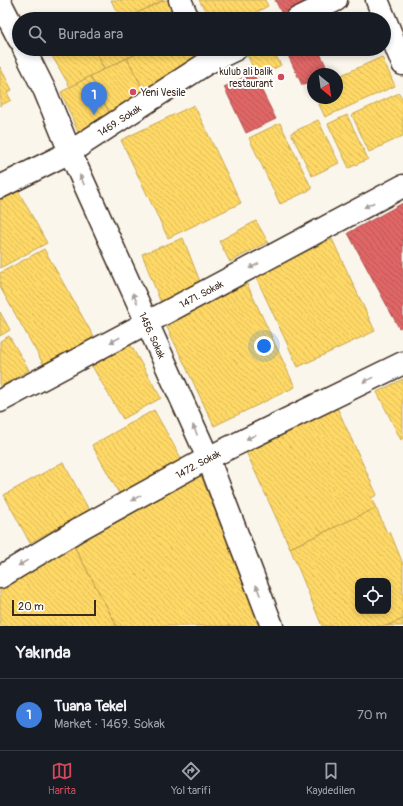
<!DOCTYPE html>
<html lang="tr">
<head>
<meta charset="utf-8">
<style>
	:root { --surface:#171b24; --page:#20242c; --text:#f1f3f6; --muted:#9ea1a6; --line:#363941; --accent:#d1495b }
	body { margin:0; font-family:Pangolin,sans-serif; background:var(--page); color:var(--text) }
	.controls { position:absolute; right:12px; bottom:12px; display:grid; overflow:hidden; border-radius:8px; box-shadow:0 2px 6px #0003 }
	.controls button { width:36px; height:36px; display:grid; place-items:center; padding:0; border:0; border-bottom:1px solid var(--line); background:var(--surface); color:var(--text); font:20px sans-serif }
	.compass { position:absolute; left:307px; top:68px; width:36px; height:36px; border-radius:50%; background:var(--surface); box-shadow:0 2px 6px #0003; rotate:151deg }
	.scale { position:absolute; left:12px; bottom:10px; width:84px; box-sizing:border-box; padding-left:4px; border:2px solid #3b2a1e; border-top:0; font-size:11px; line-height:14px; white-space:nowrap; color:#3b2a1e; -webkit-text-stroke:3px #fff; paint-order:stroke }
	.you { position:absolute; left:264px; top:346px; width:14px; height:14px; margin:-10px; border:3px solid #fff; border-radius:50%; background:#1a73e8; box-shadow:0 0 0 6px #1a73e833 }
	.badge { display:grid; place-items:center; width:26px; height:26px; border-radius:50%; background:var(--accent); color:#fff; font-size:13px; font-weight:700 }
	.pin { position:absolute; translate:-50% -33px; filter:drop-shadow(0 1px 2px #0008) }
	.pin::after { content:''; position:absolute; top:21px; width:14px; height:12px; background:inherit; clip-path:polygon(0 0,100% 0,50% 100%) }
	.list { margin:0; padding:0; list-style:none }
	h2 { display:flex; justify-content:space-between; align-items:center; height:52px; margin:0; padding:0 16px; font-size:17px }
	h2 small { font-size:13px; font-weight:400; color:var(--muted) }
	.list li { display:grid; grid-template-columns:26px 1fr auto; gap:12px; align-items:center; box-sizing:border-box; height:72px; padding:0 16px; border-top:1px solid var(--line) }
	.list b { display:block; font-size:15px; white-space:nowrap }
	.list p { margin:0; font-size:13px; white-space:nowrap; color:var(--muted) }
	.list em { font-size:13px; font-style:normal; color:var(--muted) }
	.icon { flex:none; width:22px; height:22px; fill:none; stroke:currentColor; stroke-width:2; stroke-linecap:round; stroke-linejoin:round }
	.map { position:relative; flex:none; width:403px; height:626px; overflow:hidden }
	.search { position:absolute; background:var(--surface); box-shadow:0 2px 6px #0003; left:12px; right:12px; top:12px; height:44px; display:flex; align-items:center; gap:10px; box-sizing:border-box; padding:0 14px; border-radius:22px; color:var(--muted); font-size:15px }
	.sheet { height:124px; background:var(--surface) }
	nav { display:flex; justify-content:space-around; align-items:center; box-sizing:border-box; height:56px; border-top:1px solid var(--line); background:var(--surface); font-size:11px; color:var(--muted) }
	nav a { display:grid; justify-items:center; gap:2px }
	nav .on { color:var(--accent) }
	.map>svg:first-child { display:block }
	.homes { fill:url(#homes-back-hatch); stroke:#c4a450; fill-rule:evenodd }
	.shops { fill:url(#shops-back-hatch); stroke:#ae5450 }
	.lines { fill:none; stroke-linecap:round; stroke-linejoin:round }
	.minor-casing { stroke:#3b2a1e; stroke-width:25 }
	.minor { stroke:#fff; stroke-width:22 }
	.oneway { fill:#a79f9a }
	.poi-dot { fill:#d1495b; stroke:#fff; stroke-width:1.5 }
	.labels { text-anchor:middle; stroke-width:4; stroke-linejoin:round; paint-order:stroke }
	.poi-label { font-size:10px; fill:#3b2a1e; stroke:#fff; text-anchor:end }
	.street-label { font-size:10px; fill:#3b2a1e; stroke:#fff }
</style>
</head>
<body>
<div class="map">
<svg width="403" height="626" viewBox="0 0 403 626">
	<defs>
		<pattern id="homes-back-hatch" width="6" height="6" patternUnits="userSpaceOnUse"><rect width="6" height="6" fill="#ffd966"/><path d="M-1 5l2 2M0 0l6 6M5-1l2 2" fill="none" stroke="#dbba58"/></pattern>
		<pattern id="shops-back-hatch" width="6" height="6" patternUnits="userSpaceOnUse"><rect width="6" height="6" fill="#e06666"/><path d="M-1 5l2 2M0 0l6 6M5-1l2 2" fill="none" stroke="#b75453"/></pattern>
	</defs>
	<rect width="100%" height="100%" fill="#fbf6ec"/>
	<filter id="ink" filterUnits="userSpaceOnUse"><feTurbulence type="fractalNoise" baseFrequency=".025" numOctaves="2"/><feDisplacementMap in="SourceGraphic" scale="8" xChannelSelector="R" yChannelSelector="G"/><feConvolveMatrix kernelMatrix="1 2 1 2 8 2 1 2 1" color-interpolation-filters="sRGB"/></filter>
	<g filter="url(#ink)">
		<path class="homes" d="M111,0H164L125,19H120Z
			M164,0H170L179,19H125Z
			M199,0H265L268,6L244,19H210Z
			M61,49H95L104,69L70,87L51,54Z
			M95,49H147L104,69Z
			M147,49H192L198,63L145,93L127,58Z
			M253,49H272L281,65L258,77L246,53Z
			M382,57L395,86L325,117L316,98H337V77Z
			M127,58L145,93L110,114L90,76Z
			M0,67L12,90L7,93L11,100L0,106Z
			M90,76L110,114L78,132L61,92Z
			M399,93L403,100V136L369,152L352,115Z
			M194,105L241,203L168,238L121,140Z
			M347,115L368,159L349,168L328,124Z
			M318,120L339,163L312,176L291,133Z
			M280,123L312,189L280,204L249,138Z
			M15,185L47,243L0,268V193Z
			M256,221L268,242L230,262L219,241Z
			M183,238L202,287L161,303L142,254Z
			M332,239L375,331L298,367L255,275Z
			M44,249L95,339L45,367L0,287V273Z
			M247,284L295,387L214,426L165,323Z
			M0,312L10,330L0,336Z
			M9,336L29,370L0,387V341Z
			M130,344L161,398L123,419L92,366Z
			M403,379V438L401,440L377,392Z
			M335,403L377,495L371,498L376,508L290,548L243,445Z
			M154,410L182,460L120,495L92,445Z
			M63,462L89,510L30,543L4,495Z
			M201,475L260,626H117L74,546Z
			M376,508L387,533L390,532L403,564V619L386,626H322L290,548ZM358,581H388V611H358Z
			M74,546L117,626H0V590Z
			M403,619V626H386Z"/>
		<path class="shops" d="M275,0H316L283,16Z
			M285,49H318L329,72L325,74H313V80L302,85Z
			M253,73L276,119L246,133L224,87Z
			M403,203V326L399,328L348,233Z"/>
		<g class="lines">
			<g class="minor-casing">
				<g id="minor">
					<path d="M180,0L188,19"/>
					<path d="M377,0L403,64"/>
					<path d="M0,2L19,39"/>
					<path d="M297,19L336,0"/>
					<path id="s1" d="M24,49L45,91L70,152L208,458L272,626"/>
					<path id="s2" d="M0,187L70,152L207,63L236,49"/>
					<path id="s3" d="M0,401L403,186"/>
					<path id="s4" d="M0,577L81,528L208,458L403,363"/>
				</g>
			</g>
			<use href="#minor" class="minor"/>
		</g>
		<defs><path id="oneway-solid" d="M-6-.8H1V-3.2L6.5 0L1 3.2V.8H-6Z"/></defs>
		<g class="oneway">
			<use href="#oneway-solid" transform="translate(82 180) rotate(-114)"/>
			<use href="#oneway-solid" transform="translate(369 205) rotate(152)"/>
			<use href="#oneway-solid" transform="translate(254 266) rotate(152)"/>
			<use href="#oneway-solid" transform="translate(135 298) rotate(-114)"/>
			<use href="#oneway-solid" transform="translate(115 340) rotate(152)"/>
			<use href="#oneway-solid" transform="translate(368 380) rotate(155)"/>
			<use href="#oneway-solid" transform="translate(195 430) rotate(-114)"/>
			<use href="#oneway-solid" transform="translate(251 437) rotate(154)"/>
			<use href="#oneway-solid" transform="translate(136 498) rotate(151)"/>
			<use href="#oneway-solid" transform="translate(23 563) rotate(149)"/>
			<use href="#oneway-solid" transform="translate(258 590) rotate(-111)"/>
		</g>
	</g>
	<g class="poi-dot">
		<circle cx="281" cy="77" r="4"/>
		<circle cx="133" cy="92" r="4"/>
	</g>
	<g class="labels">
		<g class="poi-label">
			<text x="273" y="75">kulub ali balik<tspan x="273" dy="12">restaurant</tspan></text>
			<text x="141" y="96" text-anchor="start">Yeni Vesile</text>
		</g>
		<g class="street-label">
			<text dy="4" stroke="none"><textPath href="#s2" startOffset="137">1469. Sokak</textPath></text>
			<text dy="4" stroke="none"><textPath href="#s3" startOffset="228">1471. Sokak</textPath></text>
			<text dy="4" stroke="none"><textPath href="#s1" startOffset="314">1456. Sokak</textPath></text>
			<text dy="4" stroke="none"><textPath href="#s4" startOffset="228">1472. Sokak</textPath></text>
		</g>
	</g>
</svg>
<div class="controls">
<button><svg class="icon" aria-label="locate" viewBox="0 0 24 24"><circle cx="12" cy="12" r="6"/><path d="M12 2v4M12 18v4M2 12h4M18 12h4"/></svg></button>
</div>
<svg class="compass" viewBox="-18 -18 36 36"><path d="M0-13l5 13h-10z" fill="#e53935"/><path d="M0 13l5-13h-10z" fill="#9ea1a6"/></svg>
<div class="scale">20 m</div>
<div class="you"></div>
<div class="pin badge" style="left:94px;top:115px;background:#3f7fe0">1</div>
<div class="search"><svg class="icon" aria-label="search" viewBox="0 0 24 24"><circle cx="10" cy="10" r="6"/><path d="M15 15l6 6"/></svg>Burada ara</div>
</div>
<section class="sheet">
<h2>Yakında<small></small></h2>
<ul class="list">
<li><span class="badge" style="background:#3f7fe0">1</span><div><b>Tuana Tekel</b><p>Market · 1469. Sokak</p></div><em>70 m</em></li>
</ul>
</section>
<nav>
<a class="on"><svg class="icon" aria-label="map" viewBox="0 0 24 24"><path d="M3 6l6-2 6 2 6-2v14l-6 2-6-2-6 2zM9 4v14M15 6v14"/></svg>Harita</a>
<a><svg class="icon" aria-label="directions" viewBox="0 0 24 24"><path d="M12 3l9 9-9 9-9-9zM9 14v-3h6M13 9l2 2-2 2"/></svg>Yol tarifi</a>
<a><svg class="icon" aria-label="saved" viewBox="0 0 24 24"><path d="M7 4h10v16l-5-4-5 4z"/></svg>Kaydedilen</a>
</nav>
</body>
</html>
